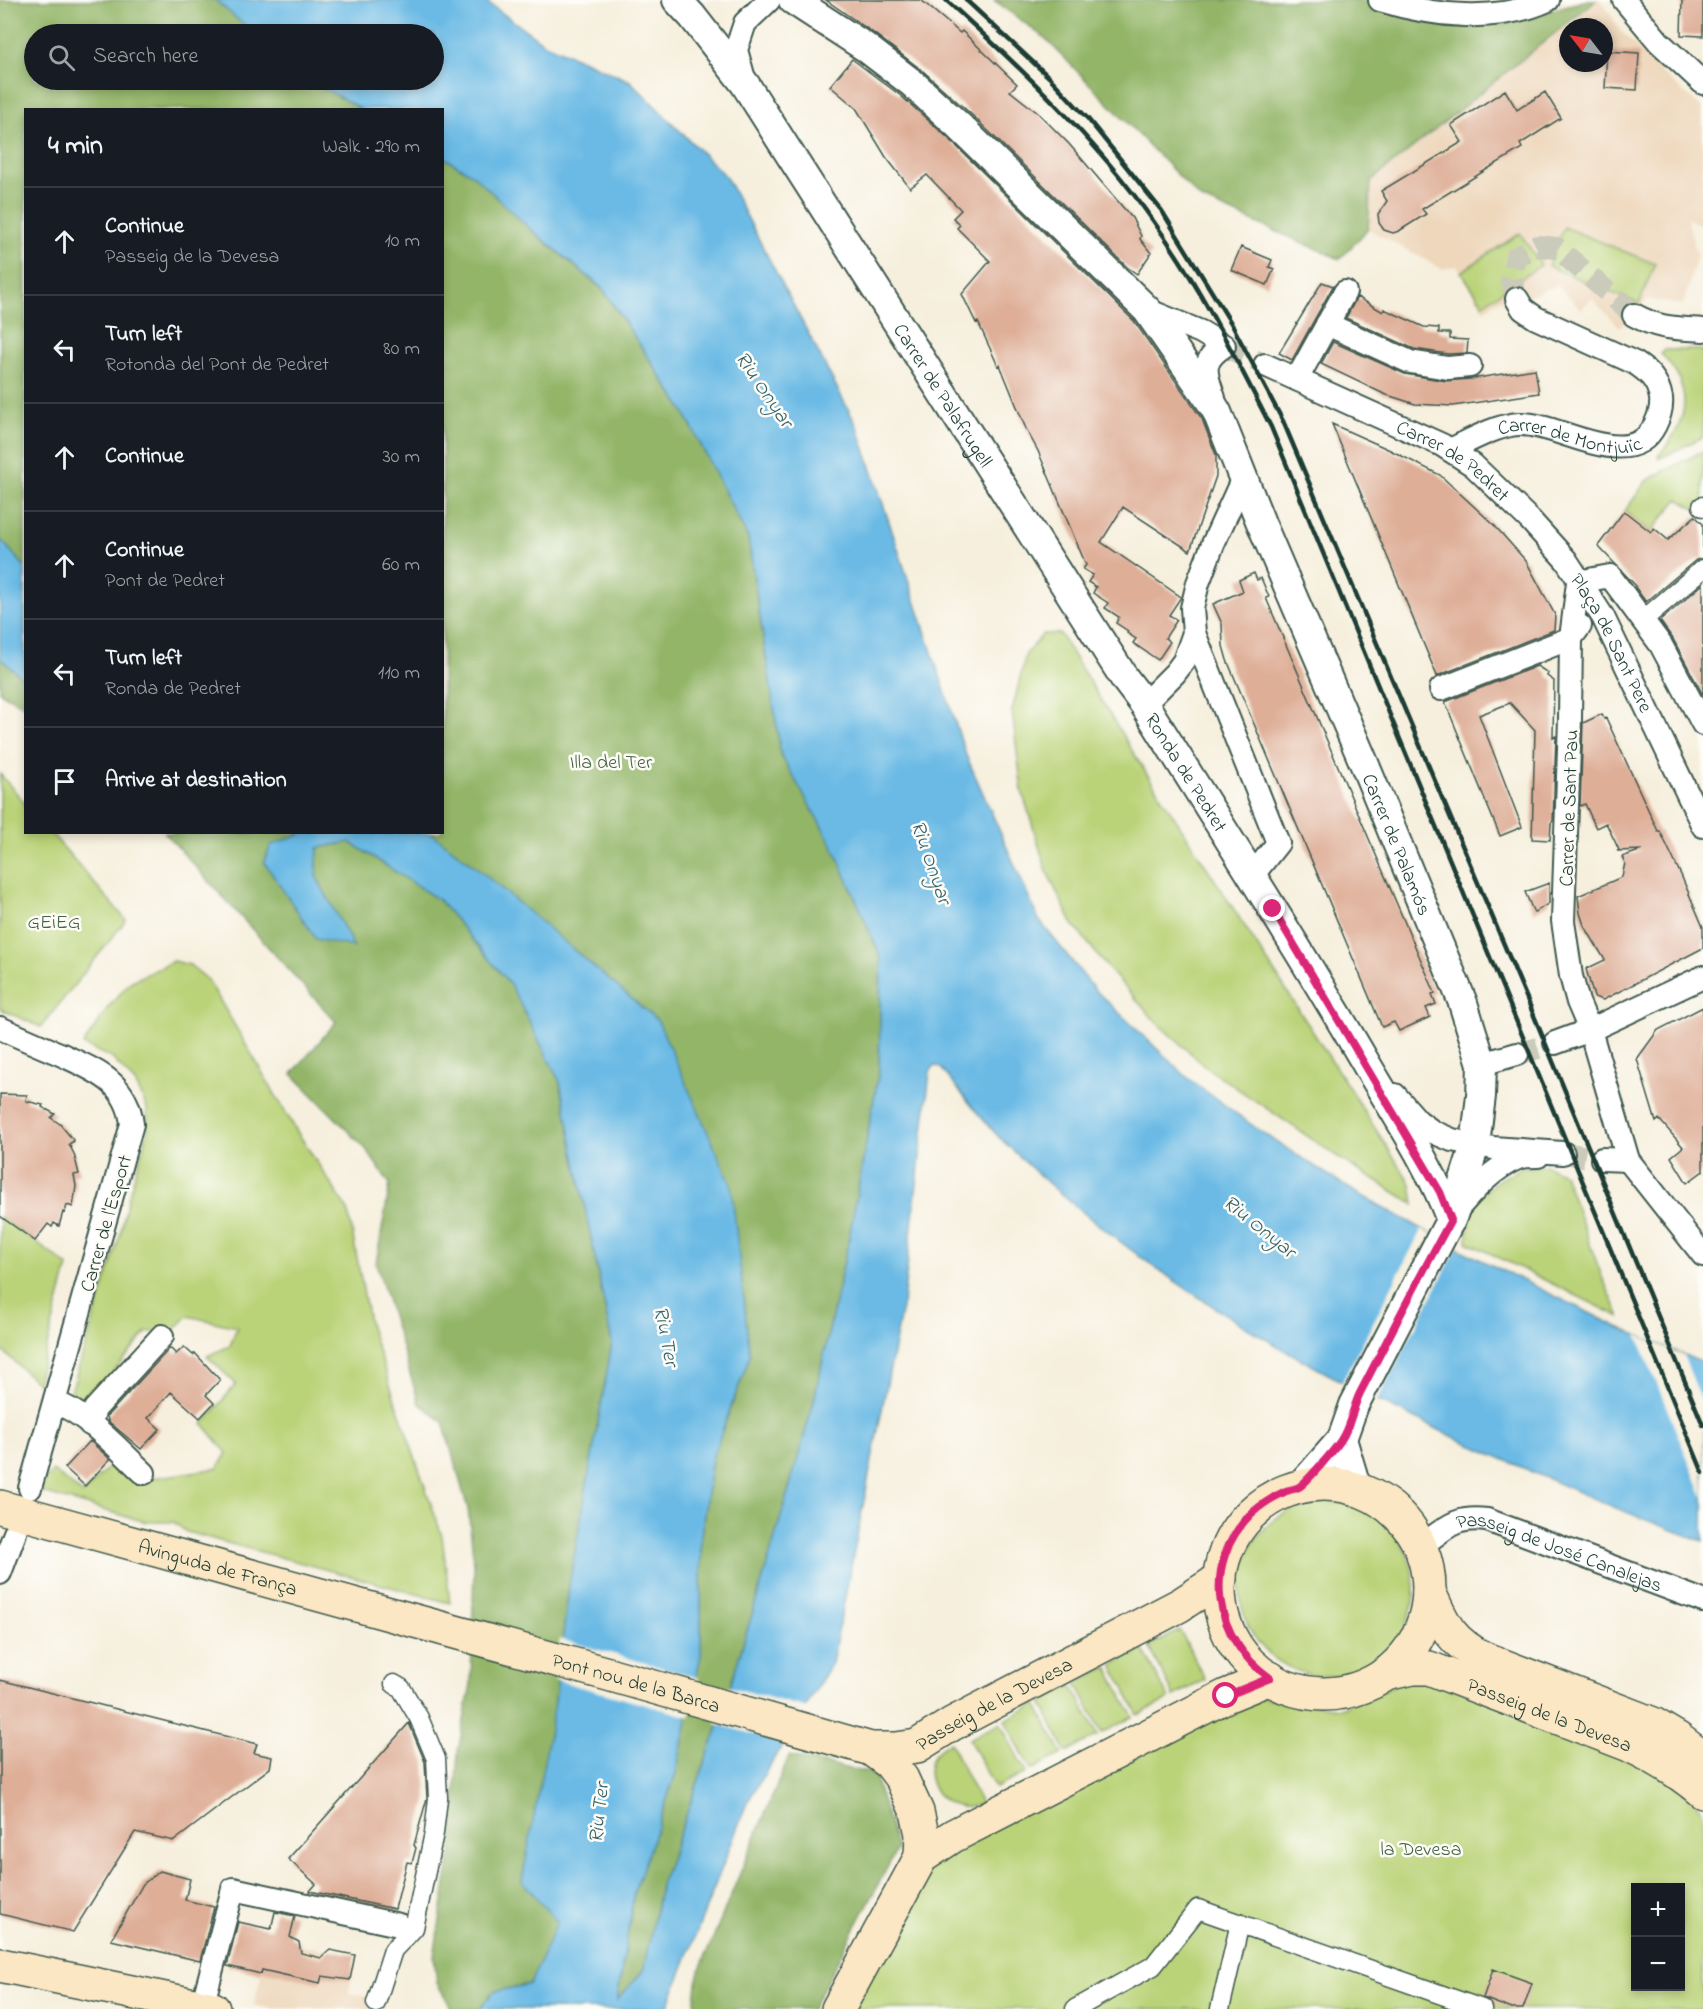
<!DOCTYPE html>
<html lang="en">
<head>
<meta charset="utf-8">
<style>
	:root { --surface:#171b24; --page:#20242c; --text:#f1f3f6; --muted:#9ea1a6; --line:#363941 }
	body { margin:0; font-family:"Indie Flower",sans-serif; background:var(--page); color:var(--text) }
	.controls { position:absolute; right:18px; bottom:18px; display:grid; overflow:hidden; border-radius:0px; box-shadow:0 3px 9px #0003 }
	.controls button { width:54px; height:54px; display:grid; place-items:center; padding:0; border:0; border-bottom:2px solid var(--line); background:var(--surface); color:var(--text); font:30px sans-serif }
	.compass { position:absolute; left:1559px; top:18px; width:54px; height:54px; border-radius:50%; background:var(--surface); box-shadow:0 3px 9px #0003; rotate:301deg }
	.stop { position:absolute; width:18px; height:18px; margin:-14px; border:4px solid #db2777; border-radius:50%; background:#fff }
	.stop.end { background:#db2777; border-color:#fff; box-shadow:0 2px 6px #0008 }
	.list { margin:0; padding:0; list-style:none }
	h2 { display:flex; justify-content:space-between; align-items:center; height:78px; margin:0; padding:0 24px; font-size:26px }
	h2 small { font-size:20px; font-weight:400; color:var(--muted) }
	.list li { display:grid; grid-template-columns:39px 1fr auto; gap:18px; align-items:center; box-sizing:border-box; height:108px; padding:0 24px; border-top:2px solid var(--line) }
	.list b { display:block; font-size:22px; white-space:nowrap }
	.list p { margin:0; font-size:20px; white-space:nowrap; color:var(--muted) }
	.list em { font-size:20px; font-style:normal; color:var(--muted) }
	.icon { flex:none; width:33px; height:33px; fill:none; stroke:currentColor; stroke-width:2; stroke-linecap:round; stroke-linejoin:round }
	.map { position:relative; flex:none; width:1703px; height:2009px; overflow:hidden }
	.search { position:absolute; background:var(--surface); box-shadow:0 3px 9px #0003; left:24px; top:24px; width:420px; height:66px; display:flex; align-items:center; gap:15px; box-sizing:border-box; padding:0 21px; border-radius:33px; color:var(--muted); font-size:22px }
	.panel { position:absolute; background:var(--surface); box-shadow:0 3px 9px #0003; left:24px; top:108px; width:420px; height:726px; border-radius:0px }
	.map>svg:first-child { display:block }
	.built { fill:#eed7bb; fill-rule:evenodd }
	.green { fill:#bad378; stroke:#6c8856; stroke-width:1.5; fill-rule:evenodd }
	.forest { fill:#93b568; stroke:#59794e; stroke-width:1.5 }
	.water { fill:#6abae5; stroke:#447c8c; stroke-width:1.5 }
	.pier { fill:#f6efdd }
	.building { fill:#deae97 }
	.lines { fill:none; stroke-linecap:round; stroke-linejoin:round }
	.minor-tunnel { stroke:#cbcbbb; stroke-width:22; stroke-dasharray:22 11; stroke-linecap:butt }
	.pedestrian-casing { stroke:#3f584d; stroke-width:21 }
	.minor-casing { stroke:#3f584d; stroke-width:26 }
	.tertiary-casing { stroke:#3f584d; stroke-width:32 }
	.secondary-casing { stroke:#3f584d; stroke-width:36 }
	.pedestrian { stroke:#fff; stroke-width:18 }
	.minor { stroke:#fff; stroke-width:22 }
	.tertiary { stroke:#fff; stroke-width:28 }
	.secondary { stroke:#fbe7c3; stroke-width:33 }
	.rail { stroke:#1f3d34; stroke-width:4.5 }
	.route { stroke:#db2777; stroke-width:8 }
	.labels { text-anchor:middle; stroke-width:5; stroke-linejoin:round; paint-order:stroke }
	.street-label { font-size:20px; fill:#1f3d34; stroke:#fdfcf7 }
	.park-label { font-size:20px; fill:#466245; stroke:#fdfcf7 }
	.water-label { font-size:21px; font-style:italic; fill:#366269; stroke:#fdfcf7 }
</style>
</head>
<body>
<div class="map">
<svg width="1703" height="2009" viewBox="0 0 1703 2009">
	<rect width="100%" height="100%" fill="#fdfcf7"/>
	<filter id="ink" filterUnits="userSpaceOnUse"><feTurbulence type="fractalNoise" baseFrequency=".0167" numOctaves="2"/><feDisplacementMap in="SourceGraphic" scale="12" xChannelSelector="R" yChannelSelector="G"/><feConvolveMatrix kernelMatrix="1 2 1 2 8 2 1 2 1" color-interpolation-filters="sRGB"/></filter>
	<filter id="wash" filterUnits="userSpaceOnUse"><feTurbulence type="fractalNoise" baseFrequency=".008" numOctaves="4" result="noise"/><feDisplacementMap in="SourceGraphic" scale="24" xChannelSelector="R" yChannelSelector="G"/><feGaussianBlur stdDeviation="1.35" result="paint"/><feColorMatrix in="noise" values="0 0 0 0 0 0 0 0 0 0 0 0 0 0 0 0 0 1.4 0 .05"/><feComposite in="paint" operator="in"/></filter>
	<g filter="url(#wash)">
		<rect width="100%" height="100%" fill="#f6efdd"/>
		<path class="built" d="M1596,0H1601L1621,31L1670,81L1703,108V226L1687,218L1697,256L1683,305L1648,299L1620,327L1592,299L1581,309L1557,285L1505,305L1502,299L1484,310L1457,266L1442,269L1368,229L1371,181ZM1568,27H1604V63H1568Z
			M276,1910L295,1914L290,1940L299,1942L300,1946L355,1955L349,1993L373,1998L371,2009H270L254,2005Z"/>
		<path class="green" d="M1564,227L1655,264L1639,304L1548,266Z
			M1520,233L1541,265L1483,304L1461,272Z
			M1664,350H1703V437L1659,459L1658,456C1689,422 1695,389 1661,354Z
			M1703,451V513L1678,499L1651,532L1625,511L1647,480Z
			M1043,634H1060L1146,773L1411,1184L1414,1204L1353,1167L1207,1068L1156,1022L1108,968L1072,923L1047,872L1022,791L1012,711L1026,654Z
			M0,774L25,803L26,832L51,833L126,920L41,1027L0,1009Z
			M173,961L190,965L208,980L296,1130L348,1210L370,1327L442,1536L450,1603L187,1532L173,1522H146L36,1491L53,1471L83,1494L114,1461L135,1477L153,1478L218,1468L227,1453L203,1424L236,1384L207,1356L230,1346L237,1327L188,1316L173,1331L147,1332L86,1405L70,1395L120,1235L128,1199L148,1130L147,1108L136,1084L112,1058L83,1045L107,1009L130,982Z
			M1545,1165L1564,1174L1602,1277L1620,1317L1467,1242L1469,1218L1479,1197L1498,1180L1521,1168Z
			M0,1216L68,1266L37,1383L0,1348Z
			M1240 1589a87 87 0 1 1 174 0a87 87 0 1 1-174 0Z
			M1180,1630L1205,1680L1174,1696L1149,1646Z
			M1143,1649L1169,1699L1138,1715L1112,1665Z
			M1107,1667L1133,1717L1102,1733L1076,1683Z
			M1432,1678L1651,1767L1692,1798L1703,1812V2009H852L935,1857L1256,1697L1340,1708L1402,1682ZM1636,1888H1680V1986H1636Z
			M1072,1686L1098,1735L1066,1752L1041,1702Z
			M1036,1704L1062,1754L1031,1770L1005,1720Z
			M1000,1723L1026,1773L995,1788L969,1739Z
			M950,1742L981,1804C951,1818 915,1784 935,1754C939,1749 945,1746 950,1742Z"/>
		<path class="forest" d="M0,0H215L255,34H34V80H309L361,109L26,110L25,567L0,539Z
			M994,0H1366L1400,15L1546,11L1588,0H1596L1371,181L1368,229L1340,259L1201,199L1046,39Z
			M443,157L473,175L528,227L603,290L683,410L748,538L781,755L833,846L881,958L879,1071L849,1238L813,1405L767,1565L717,1730L662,1881L643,1971L617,2002L634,1893L676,1773L701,1655V1535L712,1458L750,1356L477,868L431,833L442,832Z
			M0,658L25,680V707L0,692Z
			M165,833H300L299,835L271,845L353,947L316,876L318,848L350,842L439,900L510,984L560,1082L612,1343L569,1586L555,1702L558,1922L530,1984L493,1992L480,2009H452L437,1983L434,1956L451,1854L458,1751L471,1684L474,1564L468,1509L443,1422L419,1403L376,1263L390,1184L365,1148L292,1074L336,1022Z
			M789,1756L874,1774L897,1849L812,2009H694L698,1974Z"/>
		<path class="water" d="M215,0H484L545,44L630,81L726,177L858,428L966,755L1039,920L1095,990L1189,1079L1267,1136L1355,1192L1457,1248L1618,1327L1703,1363V1541C1641,1520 1581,1493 1521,1467C1334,1386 1152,1286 1005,1143C981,1120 961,1092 940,1067L934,1066L930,1072L903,1303L832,1663L747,1803L667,2009H480L493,1992L530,1984L557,1922L522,1881L555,1702L569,1586L612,1343L560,1082L510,984L439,900L350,842L318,848L316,876L354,947L316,939L264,862L271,845L299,835L300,833H431L477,868L658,1021L731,1184L750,1356L712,1458L701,1535V1655L676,1773L634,1893L617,2000L643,1971L662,1881L717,1730L767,1565L813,1405L849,1238L879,1071L881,958L833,846L781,755L748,538L683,410L603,289L528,227L473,175L443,157L442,110L361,109L309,80H434V34H255Z
			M0,539L25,567V680L0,658Z"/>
		<path class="pier" d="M1422,1229L1457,1248L1377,1401L1342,1382Z
			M1637,1335L1683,1355L1703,1404V1497Z
			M560,1639L699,1678L690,1717L555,1680Z
			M727,1686L808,1708L786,1743L716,1724Z"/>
		<g id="blocks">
			<path class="building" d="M826,0H921L960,33L962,31L1017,84L1010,91L1038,113L1069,144L1132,218L1141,236L1140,239L1151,253L1137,274L1127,267L971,114L923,71L875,34Z
				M1682,0H1703V36L1681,35Z
				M1607,51L1639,53L1637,90L1605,88Z
				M852,59L901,96L948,138L1134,321L1202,419L1216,455V476L1190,551L1123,507L1101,542L1181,597L1169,615L1177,620L1165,638L1170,642L1158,660L1133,643L1136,639L1127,633L1128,631L1116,623L1119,617L1105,608L1108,603L1093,593L1096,587L1088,582L1093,575L1083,569L1086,565L1038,451L1026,429L1000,365L998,366L978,322L976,323L962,294L990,261L957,228L960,225L953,218L961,210L927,175L910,188L886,157L856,108L830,86Z
				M1505,90L1517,110L1545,92L1561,118L1520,144L1522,148L1422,209L1426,214L1399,231L1393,233L1384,230L1379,223L1378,214L1387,201L1381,191L1462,142L1451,125Z
				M1241,247L1272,260L1269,267L1274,269L1267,285L1231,270Z
				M1322,282L1333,286L1292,360L1279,353Z
				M1357,297L1383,312L1384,309L1424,327L1439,328V333H1450V339L1468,340L1467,353L1448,354L1414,349L1346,318Z
				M1333,342L1405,374L1446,381L1471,379L1535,369L1539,393L1453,406L1415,404L1384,394L1321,364Z
				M1332,424L1390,450L1440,475L1494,525L1526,561L1555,615L1554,630L1437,676Z
				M1624,511L1651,532L1654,528L1668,540L1695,516L1703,524V558L1696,560L1646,602L1635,587L1636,586L1598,546Z
				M1254,573L1257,580L1261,578L1269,597L1266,598L1435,993L1432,994L1436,1004L1426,1008L1430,1017L1399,1031L1394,1022L1382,1027L1227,660L1223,646L1222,624L1213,604L1243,591L1239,580Z
				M1703,584V695L1673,639L1660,621Z
				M1537,666L1548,673L1547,676L1554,681L1553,737L1556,736L1553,821L1551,823L1550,840L1532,839L1535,730L1510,703L1479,715L1522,827L1500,836L1445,702Z
				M1602,714L1604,719L1606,718L1658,831H1660L1681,875L1703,927V948L1603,1000L1594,997L1586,969L1605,960L1584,925L1580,913L1578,896L1622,877L1625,863L1622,857L1642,850L1617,851L1619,850L1606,823L1596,828L1585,804L1580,806L1583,723Z
				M1549,883V903L1534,913L1525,892Z
				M1703,1007V1171L1687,1183L1671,1157L1683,1147L1659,1119L1656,1122L1637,1059L1658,1030Z
				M0,1094L27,1095L26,1101L43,1105L42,1107L55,1114L51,1118L60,1124L74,1141L69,1144L74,1154L79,1174L74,1175L76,1186L73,1207L67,1205L65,1213L63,1212L59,1226L54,1223L52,1227L48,1224L35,1241L0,1216Z
				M184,1347L193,1355L195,1353L220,1380L206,1395L214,1403L200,1418L171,1392L148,1418L160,1429L141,1449L108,1421L107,1416L170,1348L176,1354Z
				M90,1441L110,1459L85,1486L65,1468Z
				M0,1680L257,1744L254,1753L272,1757L270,1768L174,1841L135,1832L73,1932L0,1914Z
				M409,1723L425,1762L427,1798L414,1845L416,1848L412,1863L407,1862L395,1909L310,1891L316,1884L288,1859Z
				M160,1871L190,1879L185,1900L214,1907L200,1961L111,1940L143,1884Z
				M275,1912L295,1916L290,1937L299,1942L301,1953L321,1958L330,1950L355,1955L350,1980L322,1976L320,1983L262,1970L261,1974L227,1966L238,1922L271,1929Z
				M1493,1969L1532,1983L1523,2009H1512L1483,1998Z"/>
		</g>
	</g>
	<g filter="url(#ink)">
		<use href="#blocks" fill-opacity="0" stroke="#3f584d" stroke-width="1.5"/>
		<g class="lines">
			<path class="minor-tunnel" d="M1517,299L1511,280L1516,257L1537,246L1557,248L1634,315
				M1224,346L1265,365
				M1517,1054L1555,1043
				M1563,1153L1602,1159"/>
			<g class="pedestrian-casing">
				<path id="pedestrian" d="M1702,506L1703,507
					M1643,620L1703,569
					M376,2003L393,1950L414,1928L434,1833L438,1798L436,1759L419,1718L401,1688L394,1684
					M1075,2009L1153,1966L1198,1909L1482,2009
					M1220,2009L1240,1923"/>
			</g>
			<g class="minor-casing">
				<g id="minor">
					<path d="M1380,0C1432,16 1496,24 1548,0"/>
					<path d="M1624,0L1659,42L1703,83"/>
					<path d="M744,79L736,50L745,23L769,0"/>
					<path d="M1147,310L1201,332L1224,346C1199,362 1206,374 1214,398"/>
					<path d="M1634,315C1660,329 1674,328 1703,330"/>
					<path d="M1327,324L1410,362L1448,368L1470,366"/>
					<path id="s1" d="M1265,365L1442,445L1473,465L1530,520L1566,560L1603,617L1703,826"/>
					<path d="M1297,379L1345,292"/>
					<path id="s2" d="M1450,450C1469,441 1497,425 1519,424C1558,422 1630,475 1655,425C1659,417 1662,407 1661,398C1658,381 1649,372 1635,363L1536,318L1523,309L1517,299"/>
					<path d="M1243,478L1213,544L1198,583L1192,608L1194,633L1278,843L1252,876"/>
					<path d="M1578,582L1571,638L1570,719L1563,921L1571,976L1578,1002L1590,1030L1628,1160L1703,1255"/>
					<path d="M1578,582L1610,576L1661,645L1703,724"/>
					<path d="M1441,689L1571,638L1580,626"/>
					<path d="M1144,704L1175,673L1184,661L1194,633"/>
					<path d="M0,1028C20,1037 40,1046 60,1054C94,1070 127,1081 132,1124L30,1488"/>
					<path d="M1555,1043L1590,1030L1703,977"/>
					<path d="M1482,1064L1517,1054"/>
					<path d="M1395,1095L1418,1121L1433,1132L1452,1140L1493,1148L1563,1153"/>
					<path d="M1602,1159L1628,1160"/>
					<path d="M1456,1211C1473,1191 1493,1168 1518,1158C1524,1156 1532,1156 1538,1156"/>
					<path d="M55,1403C83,1410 121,1452 144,1473"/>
					<path d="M90,1424L95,1409L162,1336"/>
					<path id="s3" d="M1420,1547C1446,1528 1454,1516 1487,1520L1703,1601"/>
					<path d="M0,1573L15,1533"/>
					<path d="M202,2007L233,1889L399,1925"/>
				</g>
			</g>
			<g class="tertiary-casing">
				<g id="tertiary">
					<path id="s4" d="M677,0L692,16L745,84L1125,679L1144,704C1218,822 1294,940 1364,1060C1394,1112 1430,1164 1451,1220"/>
					<path id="s5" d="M793,0L865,47L912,83L959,126L1147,310L1211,402L1217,412L1261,523L1364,763L1463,1003L1482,1064L1481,1096L1475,1145L1453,1215L1354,1405L1342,1439L1300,1487"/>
					<path d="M1342,1439L1357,1489"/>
				</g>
			</g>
			<g class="secondary-casing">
				<g id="secondary">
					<circle cx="1324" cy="1589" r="105"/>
					<path id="s6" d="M0,1507L608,1674L871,1749H896L917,1746L952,1724L1180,1605L1220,1579"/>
					<path d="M1429,1592C1444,1626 1451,1642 1485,1659L1653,1724L1678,1739L1703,1758"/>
					<path id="s7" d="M1385,1674L1413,1668H1429L1627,1744C1655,1757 1680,1772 1703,1792"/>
					<path d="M871,1749L890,1763L902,1779L917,1812L922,1834L921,1857"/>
					<path d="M0,1965L213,2009"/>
					<path d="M838,2009L921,1857L953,1836L1226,1696L1270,1678"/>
				</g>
			</g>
			<use href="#pedestrian" class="pedestrian"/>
			<use href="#minor" class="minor"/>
			<use href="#tertiary" class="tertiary"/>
			<use href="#secondary" class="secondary"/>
			<path class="rail" d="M946,0C1021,68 1095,138 1154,222C1200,286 1235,357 1271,427L1703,1473
				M966,0L1050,78L1088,119L1162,211L1231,323L1283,421L1530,1006L1703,1425"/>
		</g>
	</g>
	<g class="lines" filter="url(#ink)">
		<path class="route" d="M1226,1696L1270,1678C1214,1639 1200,1564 1252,1513C1262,1504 1273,1497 1286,1491C1290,1490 1295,1489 1299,1487C1306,1483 1336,1448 1341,1440C1350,1427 1353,1407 1360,1393C1390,1335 1419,1277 1451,1220L1440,1192L1273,909"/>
	</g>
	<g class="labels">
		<g class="street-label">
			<text dy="7" stroke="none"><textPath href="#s4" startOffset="477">Carrer de Palafrugell</textPath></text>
			<text dy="7" stroke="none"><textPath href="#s2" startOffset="126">Carrer de Montjuïc</textPath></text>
			<text dy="7" stroke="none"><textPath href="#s1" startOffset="212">Carrer de Pedret</textPath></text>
			<text dy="7" stroke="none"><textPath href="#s1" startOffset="459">Plaça de Sant Pere</textPath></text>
			<text dy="7" stroke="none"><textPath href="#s4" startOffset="926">Ronda de Pedret</textPath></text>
			<text transform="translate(1568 808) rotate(-88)" y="7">Carrer de Sant Pau</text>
			<text dy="7" stroke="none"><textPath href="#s5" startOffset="1064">Carrer de Palamós</textPath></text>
			<text transform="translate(105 1223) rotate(-74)" y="7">Carrer de l'Esport</text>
			<text dy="7" stroke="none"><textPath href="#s3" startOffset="153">Passeig de José Canalejas</textPath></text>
			<text dy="7" stroke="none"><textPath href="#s6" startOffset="226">Avinguda de França</textPath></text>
			<text dy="7" stroke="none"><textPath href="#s6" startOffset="660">Pont nou de la Barca</textPath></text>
			<text dy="7" stroke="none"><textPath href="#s6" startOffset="1038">Passeig de la Devesa</textPath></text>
			<text dy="7" stroke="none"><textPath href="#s7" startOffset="174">Passeig de la Devesa</textPath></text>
		</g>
		<g class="park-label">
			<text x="611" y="768">Illa del Ter</text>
			<text x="54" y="928">GEiEG</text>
			<text x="1421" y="1855">la Devesa</text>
		</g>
		<g class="water-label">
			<text transform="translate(765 389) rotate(56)" y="7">Riu Onyar</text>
			<text transform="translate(932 862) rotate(71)" y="7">Riu Onyar</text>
			<text transform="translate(1260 1226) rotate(39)" y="7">Riu Onyar</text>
			<text transform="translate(667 1336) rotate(79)" y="7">Riu Ter</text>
			<text transform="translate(598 1813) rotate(-84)" y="7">Riu Ter</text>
		</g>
	</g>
</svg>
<div class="controls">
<button>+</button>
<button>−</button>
</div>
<svg class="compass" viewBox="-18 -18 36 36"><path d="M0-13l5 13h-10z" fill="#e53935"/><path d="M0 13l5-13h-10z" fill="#9ea1a6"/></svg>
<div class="stop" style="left:1226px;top:1696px"></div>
<div class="stop end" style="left:1273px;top:909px"></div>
<div class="search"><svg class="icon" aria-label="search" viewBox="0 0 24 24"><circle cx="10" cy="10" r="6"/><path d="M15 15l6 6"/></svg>Search here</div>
<section class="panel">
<h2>4 min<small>Walk · 290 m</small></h2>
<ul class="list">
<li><svg class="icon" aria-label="ahead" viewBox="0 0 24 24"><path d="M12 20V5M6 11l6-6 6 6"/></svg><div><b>Continue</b><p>Passeig de la Devesa</p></div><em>10 m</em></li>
<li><svg class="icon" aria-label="left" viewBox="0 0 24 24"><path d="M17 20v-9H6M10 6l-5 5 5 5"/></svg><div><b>Turn left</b><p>Rotonda del Pont de Pedret</p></div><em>80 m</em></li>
<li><svg class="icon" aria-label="ahead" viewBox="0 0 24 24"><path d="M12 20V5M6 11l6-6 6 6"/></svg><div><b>Continue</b></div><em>30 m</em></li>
<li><svg class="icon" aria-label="ahead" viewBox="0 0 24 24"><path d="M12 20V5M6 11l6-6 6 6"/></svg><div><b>Continue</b><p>Pont de Pedret</p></div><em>60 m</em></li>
<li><svg class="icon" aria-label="left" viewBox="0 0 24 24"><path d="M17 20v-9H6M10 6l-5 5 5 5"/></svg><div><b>Turn left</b><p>Ronda de Pedret</p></div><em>110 m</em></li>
<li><svg class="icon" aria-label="arrive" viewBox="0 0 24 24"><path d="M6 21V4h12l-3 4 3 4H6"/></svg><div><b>Arrive at destination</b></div></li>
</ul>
</section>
</div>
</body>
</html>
